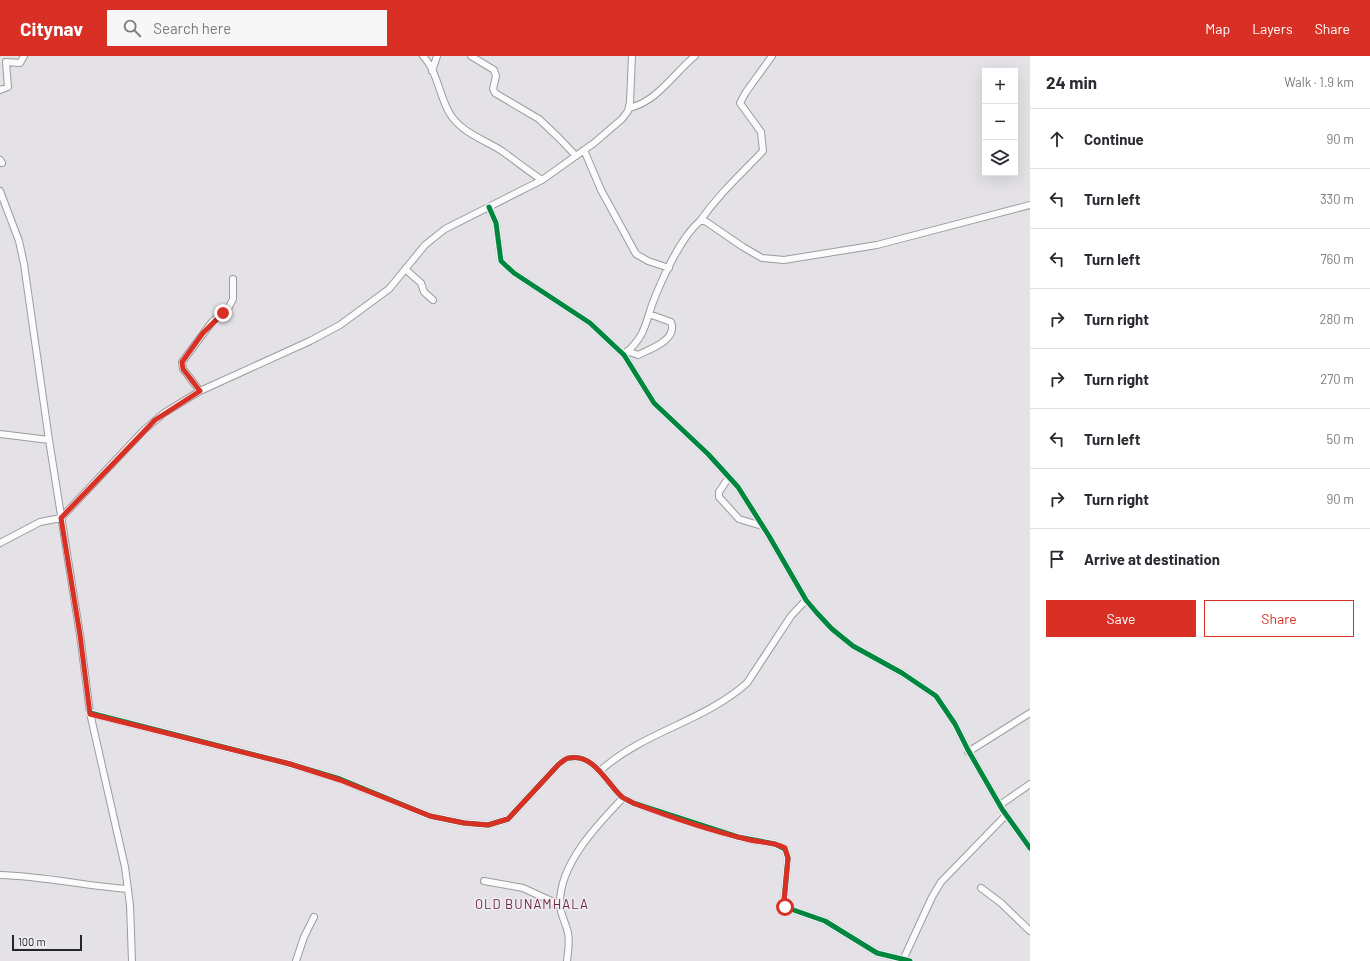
<!DOCTYPE html>
<html lang="en">
<head>
<meta charset="utf-8">
<style>
	:root { --surface:#fff; --page:#f7f7f7; --text:#2b2b33; --muted:#7c7c81; --line:#e1e1e2; --accent:#d93025 }
	body { margin:0; font-family:Barlow,sans-serif; background:var(--page); color:var(--text) }
	.controls { position:absolute; right:12px; top:12px; display:grid; overflow:hidden; border-radius:0px; box-shadow:0 4px 16px #0002 }
	.controls button { width:36px; height:36px; display:grid; place-items:center; padding:0; border:0; border-bottom:1px solid var(--line); background:var(--surface); color:var(--text); font:20px sans-serif }
	.scale { position:absolute; left:12px; bottom:10px; width:70px; box-sizing:border-box; padding-left:4px; border:2px solid #262529; border-top:0; font-size:11px; line-height:14px; white-space:nowrap; color:#262529; -webkit-text-stroke:3px #f0edf6; paint-order:stroke }
	.stop { position:absolute; width:12px; height:12px; margin:-9px; border:3px solid #d93025; border-radius:50%; background:#fff }
	.stop.end { background:#d93025; border-color:#fff; box-shadow:0 1px 4px #0008 }
	.list { margin:0; padding:0; list-style:none }
	h2 { display:flex; justify-content:space-between; align-items:center; height:52px; margin:0; padding:0 16px; font-size:17px }
	h2 small { font-size:13px; font-weight:400; color:var(--muted) }
	.list li { display:grid; grid-template-columns:26px 1fr auto; gap:12px; align-items:center; box-sizing:border-box; height:60px; padding:0 16px; border-top:1px solid var(--line) }
	.list b { display:block; font-size:15px; white-space:nowrap }
	.list em { font-size:13px; font-style:normal; color:var(--muted) }
	.actions { display:flex; gap:8px; padding:12px 16px }
	.actions a { flex:1; padding:9px 0; border:1px solid var(--accent); border-radius:0px; text-align:center; font-size:14px; color:var(--accent) }
	.actions .main { background:var(--accent); color:#fff }
	.icon { flex:none; width:22px; height:22px; fill:none; stroke:currentColor; stroke-width:2; stroke-linecap:round; stroke-linejoin:round }
	.map { position:relative; flex:none; width:1030px; height:905px; overflow:hidden }
	header { display:flex; align-items:center; gap:24px; box-sizing:border-box; height:56px; padding:0 20px; background:var(--accent); color:#fff }
	header strong { font-size:19px }
	nav { display:flex; gap:22px; margin-inline-start:auto; font-size:14px }
	.search { width:280px; height:36px; background:var(--page); display:flex; align-items:center; gap:10px; box-sizing:border-box; padding:0 14px; border-radius:0px; color:var(--muted); font-size:15px }
	main { display:flex }
	aside { flex:1; background:var(--surface) }
	.map>svg:first-child { display:block }
	.lines { fill:none; stroke-linecap:round; stroke-linejoin:round }
	.minor-casing { stroke:#9c9b9e; stroke-width:8 }
	.minor { stroke:#fbfbfb; stroke-width:6 }
	.cycleway-casing { stroke:#f0edf6; stroke-width:8 }
	.cycleway { stroke:#00873e; stroke-width:5 }
	.route { stroke:#d93025; stroke-width:5 }
	.labels { text-anchor:middle; stroke-width:3; stroke-linejoin:round; paint-order:stroke }
	.quarter-label { font-size:13px; letter-spacing:1px; fill:#6f2933; stroke:#f0edf6 }
</style>
</head>
<body>
<header>
<strong>Citynav</strong>
<div class="search"><svg class="icon" aria-label="search" viewBox="0 0 24 24"><circle cx="10" cy="10" r="6"/><path d="M15 15l6 6"/></svg>Search here</div>
<nav><a>Map</a><a>Layers</a><a>Share</a></nav>
</header>
<main>
<div class="map">
<svg width="1030" height="905" viewBox="0 0 1030 905">
	<rect width="100%" height="100%" fill="#e4e2e7"/>
	<g class="lines">
		<g class="minor-casing">
			<path id="minor" d="M423,0C438,16 439,40 450,58C462,77 485,84 502,95C516,105 528,115 542,124
				M471,0L494,14L496,20L493,33L495,37L539,63L559,82L576,100
				M432,15L437,0
				M0,34L8,31L6,6L20,7L24,0
				M629,52C657,46 674,17 695,0
				M584,94L601,134L636,198L648,205L669,212
				M0,104L2,107
				M0,135L19,185L24,208L49,384L80,579L90,657L125,811L130,849L132,905
				M489,151L496,167L501,205L514,217L590,267L624,299L654,347L708,398L738,431L769,480L806,544L817,557L832,573L853,590L902,617L936,640L955,668L968,694L1002,753L1030,792
				M700,165C719,138 740,119 763,95L761,76L740,47L746,36L772,0
				M405,213L421,227L424,236L433,244
				M627,295L638,299C650,293 678,284 671,266L649,258
				M624,299C648,277 644,268 655,241C664,219 682,180 700,165H705L743,191L762,202L784,204L877,189L1030,149
				M200,335L183,313L182,306L212,266L229,251L233,243V223
				M0,378L49,384
				M729,421L719,436V441L739,463L762,470
				M0,487L40,466L61,462L144,374L164,357L200,335L310,285L340,269L389,233L425,189L445,173L542,124L594,87L622,63L628,55L630,46L632,0
				M90,657L290,708L340,723L430,760L464,767L488,769L508,763L559,708C562,706 566,702 569,702C594,697 607,728 622,741C625,743 630,745 633,747L738,781L775,788L785,793L788,802L784,845L785,851L825,865L877,897L910,905
				M968,696L1030,657
				M601,714C645,675 703,666 747,627L791,560L806,544
				M1000,749L1030,728
				M0,819C43,820 85,830 128,833
				M484,825L523,832L560,849
				M981,832L1001,847L1030,875
				M903,904L932,841L941,826L1006,759
				M296,905L304,881L314,861
				M567,905C568,896 570,886 568,877C566,867 560,858 560,848C559,808 598,768 623,742"/>
		</g>
		<use href="#minor" class="minor"/>
		<g class="cycleway-casing">
			<path id="cycleway" d="M489,151L496,167L501,205L514,217L590,267L624,299L654,347L708,398L738,431L769,480L806,544L817,557L832,573L853,590L902,617L936,640L955,668L968,694L1002,753L1030,792
				M90,657L290,708L340,723L430,760L464,767L488,769L508,763L559,708C562,706 566,702 569,702C594,697 607,728 622,741C625,743 630,745 633,747L738,781L775,788L785,793L788,802L784,845L785,851L825,865L877,897L910,905"/>
		</g>
		<use href="#cycleway" class="cycleway"/>
	</g>
	<g class="lines">
		<path class="route" d="M223,257L203,277L182,306L183,313L200,335L155,364L61,462L80,579L90,658L290,708L340,724L430,760L464,767L488,769L508,763L559,708C562,706 566,702 569,702C594,697 607,728 622,741C625,743 630,745 633,747C670,761 708,774 746,783C759,787 773,785 785,792L788,802L784,845L785,851"/>
	</g>
	<g class="labels">
		<g class="quarter-label">
			<text x="532" y="853">OLD BUNAMHALA</text>
		</g>
	</g>
</svg>
<div class="controls">
<button>+</button>
<button>−</button>
<button><svg class="icon" aria-label="layers" viewBox="0 0 24 24"><path d="M12 4l9 5-9 5-9-5zM3 14l9 5 9-5"/></svg></button>
</div>
<div class="scale">100 m</div>
<div class="stop" style="left:785px;top:851px"></div>
<div class="stop end" style="left:223px;top:257px"></div>
</div>
<aside>
<h2>24 min<small>Walk · 1.9 km</small></h2>
<ul class="list">
<li><svg class="icon" aria-label="ahead" viewBox="0 0 24 24"><path d="M12 20V5M6 11l6-6 6 6"/></svg><div><b>Continue</b></div><em>90 m</em></li>
<li><svg class="icon" aria-label="left" viewBox="0 0 24 24"><path d="M17 20v-9H6M10 6l-5 5 5 5"/></svg><div><b>Turn left</b></div><em>330 m</em></li>
<li><svg class="icon" aria-label="left" viewBox="0 0 24 24"><path d="M17 20v-9H6M10 6l-5 5 5 5"/></svg><div><b>Turn left</b></div><em>760 m</em></li>
<li><svg class="icon" aria-label="right" viewBox="0 0 24 24"><path d="M7 20v-9h11M14 6l5 5-5 5"/></svg><div><b>Turn right</b></div><em>280 m</em></li>
<li><svg class="icon" aria-label="right" viewBox="0 0 24 24"><path d="M7 20v-9h11M14 6l5 5-5 5"/></svg><div><b>Turn right</b></div><em>270 m</em></li>
<li><svg class="icon" aria-label="left" viewBox="0 0 24 24"><path d="M17 20v-9H6M10 6l-5 5 5 5"/></svg><div><b>Turn left</b></div><em>50 m</em></li>
<li><svg class="icon" aria-label="right" viewBox="0 0 24 24"><path d="M7 20v-9h11M14 6l5 5-5 5"/></svg><div><b>Turn right</b></div><em>90 m</em></li>
<li><svg class="icon" aria-label="arrive" viewBox="0 0 24 24"><path d="M6 21V4h12l-3 4 3 4H6"/></svg><div><b>Arrive at destination</b></div></li>
</ul>
<div class="actions"><a class="main">Save</a><a>Share</a></div>
</aside>
</main>
</body>
</html>
